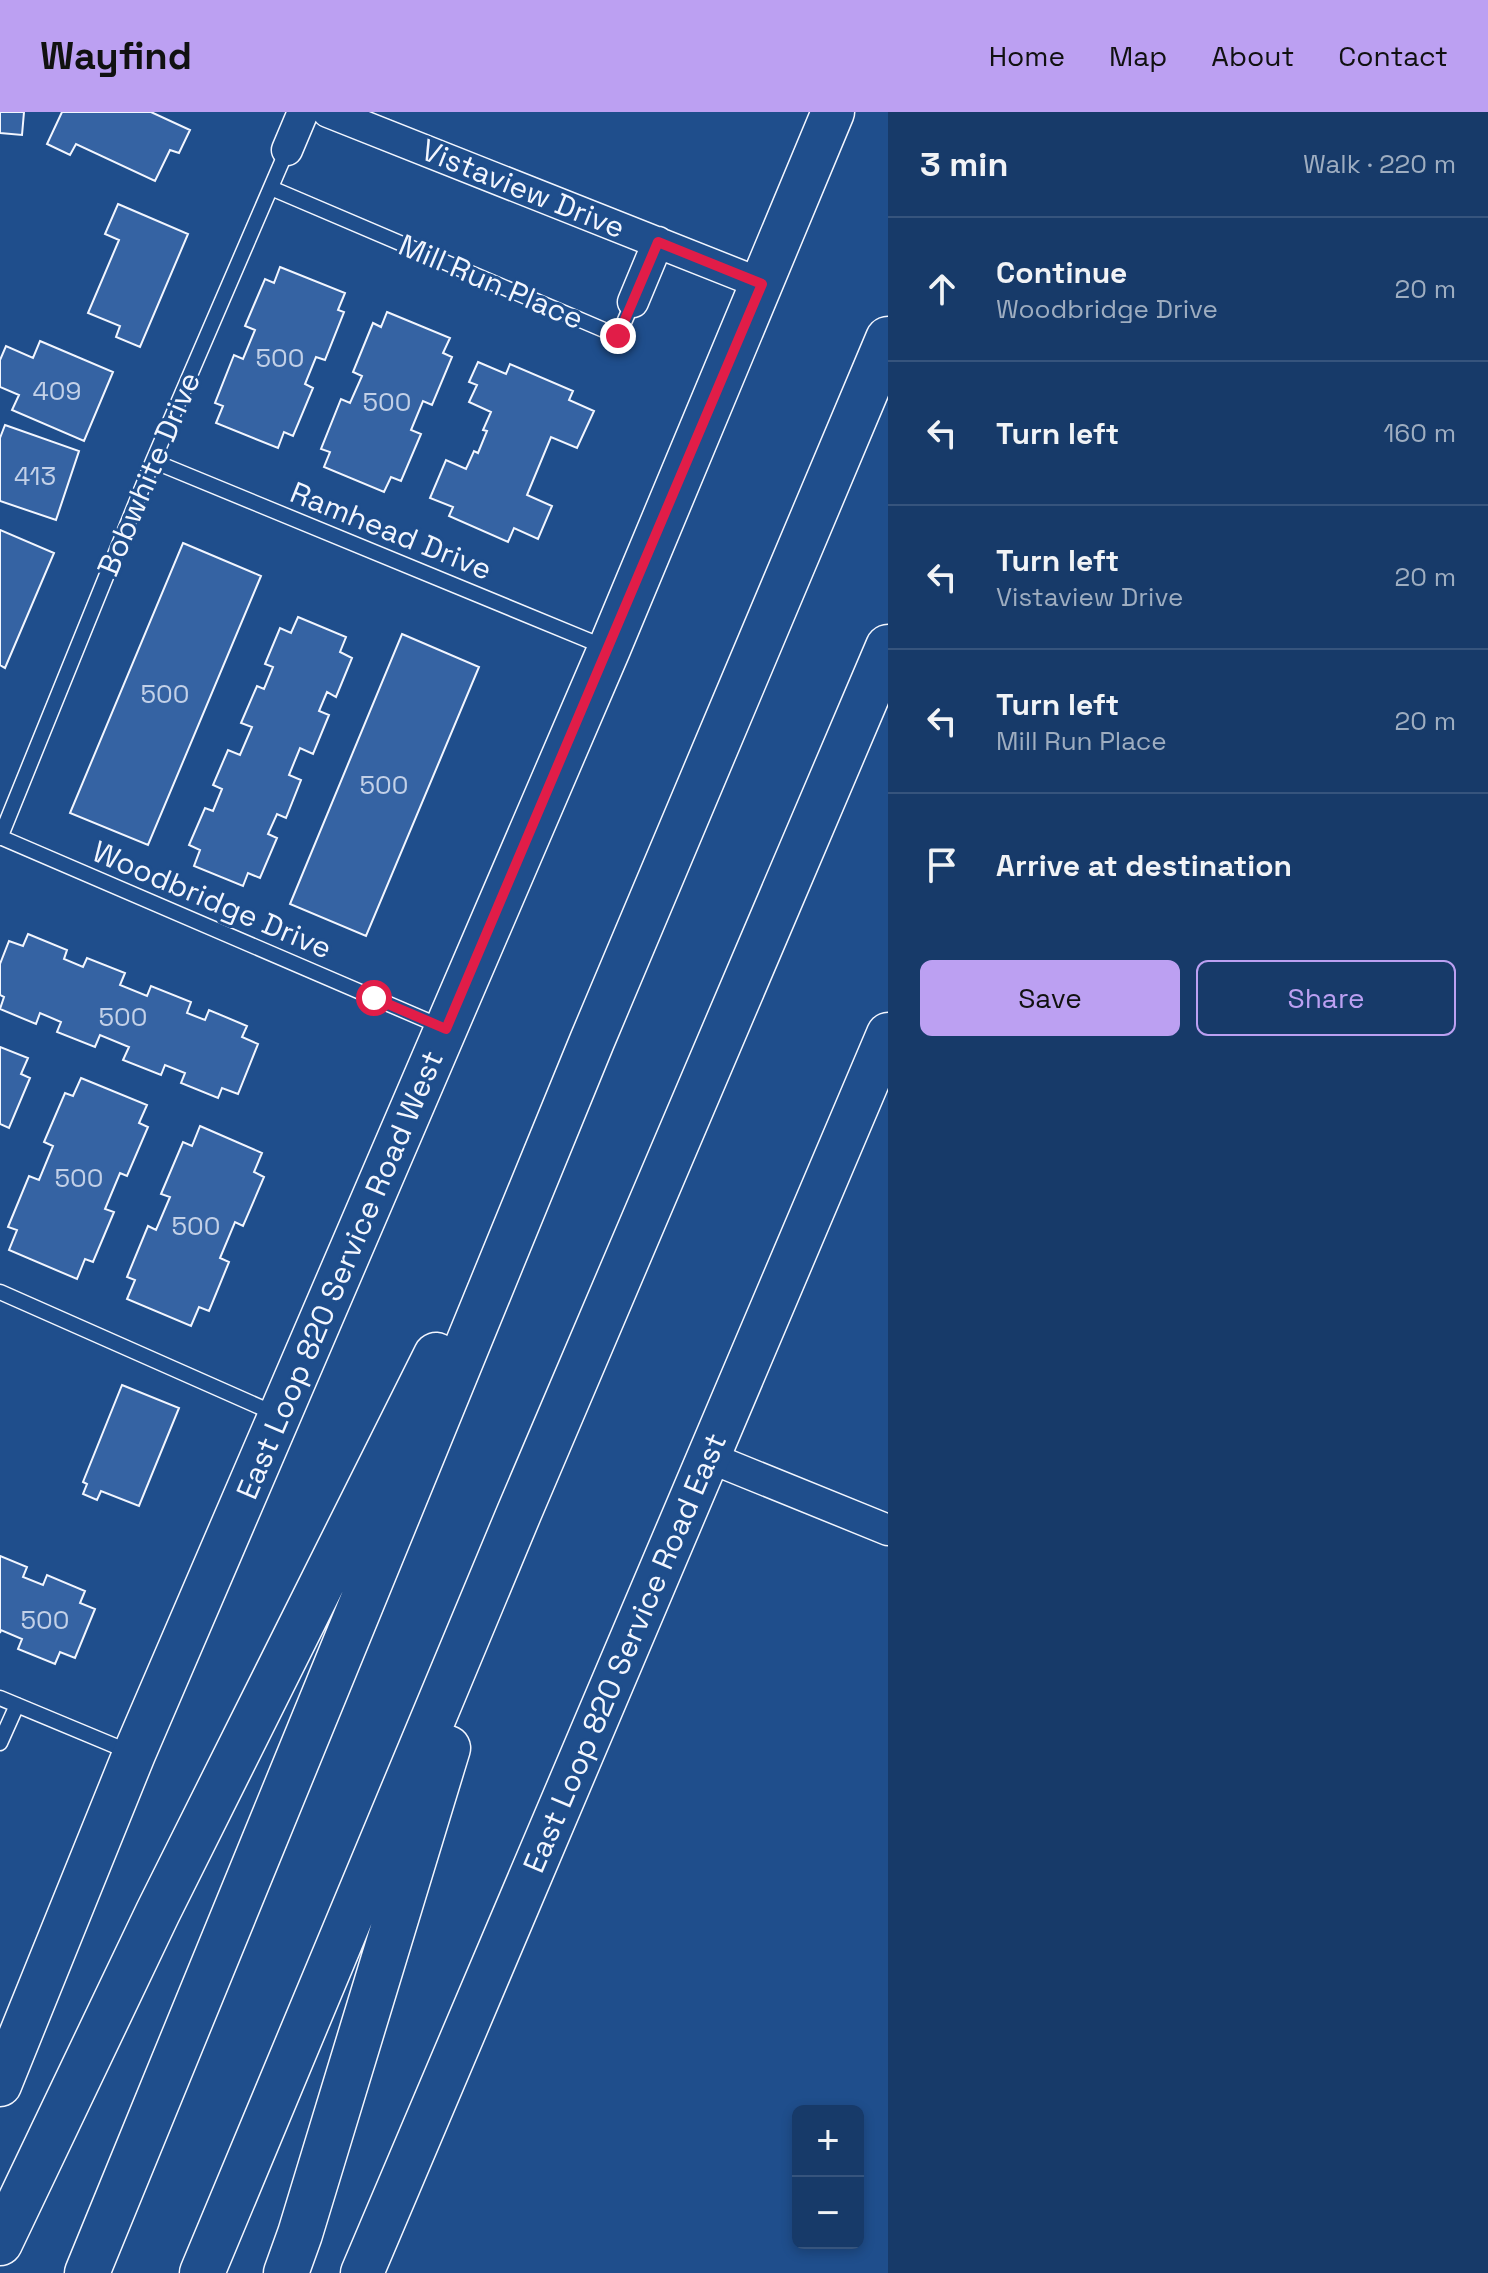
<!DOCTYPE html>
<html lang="en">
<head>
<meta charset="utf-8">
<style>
	:root { --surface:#173a69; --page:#20416f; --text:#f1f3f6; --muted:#9eadc0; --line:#36547d; --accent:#bca0f2 }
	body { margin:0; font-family:"Space Grotesk",sans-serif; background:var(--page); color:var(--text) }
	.controls { position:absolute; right:24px; bottom:24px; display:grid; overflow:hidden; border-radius:12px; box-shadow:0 4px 12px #0003 }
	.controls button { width:72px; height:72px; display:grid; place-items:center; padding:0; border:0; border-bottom:2px solid var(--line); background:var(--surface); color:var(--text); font:40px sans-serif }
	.stop { position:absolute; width:24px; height:24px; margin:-18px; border:6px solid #e11d48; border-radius:50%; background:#fff }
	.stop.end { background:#e11d48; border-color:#fff; box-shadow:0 2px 8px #0008 }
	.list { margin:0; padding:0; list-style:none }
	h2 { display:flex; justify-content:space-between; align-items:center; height:104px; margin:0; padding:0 32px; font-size:34px }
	h2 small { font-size:26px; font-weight:400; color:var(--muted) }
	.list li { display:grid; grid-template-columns:52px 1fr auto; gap:24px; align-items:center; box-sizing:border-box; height:144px; padding:0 32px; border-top:2px solid var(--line) }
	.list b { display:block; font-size:30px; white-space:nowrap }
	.list p { margin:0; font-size:26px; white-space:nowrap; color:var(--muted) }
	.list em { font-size:26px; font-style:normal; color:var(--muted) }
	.actions { display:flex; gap:16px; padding:24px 32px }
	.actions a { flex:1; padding:18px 0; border:2px solid var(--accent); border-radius:12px; text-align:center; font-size:28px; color:var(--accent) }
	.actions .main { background:var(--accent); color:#111 }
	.icon { flex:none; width:44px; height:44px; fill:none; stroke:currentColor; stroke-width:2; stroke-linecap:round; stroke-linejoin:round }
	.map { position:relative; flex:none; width:888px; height:2161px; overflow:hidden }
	header { display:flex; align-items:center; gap:48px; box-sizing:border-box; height:112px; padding:0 40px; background:var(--accent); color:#111 }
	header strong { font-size:38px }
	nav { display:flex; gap:44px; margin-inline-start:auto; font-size:28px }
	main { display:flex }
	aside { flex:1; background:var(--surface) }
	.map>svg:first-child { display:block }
	.building { fill:#3563a3; stroke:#f2f6ff; stroke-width:2 }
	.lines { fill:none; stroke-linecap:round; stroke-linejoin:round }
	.service-casing { stroke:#f2f6ff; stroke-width:17 }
	.minor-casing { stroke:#f2f6ff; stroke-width:33 }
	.secondary-casing { stroke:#f2f6ff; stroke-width:45 }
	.motorway-casing { stroke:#f2f6ff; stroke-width:47 }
	.service { stroke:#1f4e8c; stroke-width:14 }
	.minor { stroke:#1f4e8c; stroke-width:30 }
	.secondary { stroke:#1f4e8c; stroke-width:42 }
	.motorway { stroke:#1f4e8c; stroke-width:44 }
	.route { stroke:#e11d48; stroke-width:10 }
	.labels { text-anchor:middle; stroke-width:6; stroke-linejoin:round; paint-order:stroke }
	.number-label { font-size:26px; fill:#c3d1e8 }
	.street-label { font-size:30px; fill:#f2f6ff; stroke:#1f4e8c }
</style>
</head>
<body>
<header>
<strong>Wayfind</strong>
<nav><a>Home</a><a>Map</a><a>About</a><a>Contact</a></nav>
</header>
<main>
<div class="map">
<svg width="888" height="2161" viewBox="0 0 888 2161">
	<rect width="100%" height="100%" fill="#1f4e8c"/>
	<path class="building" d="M0,0H24L22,23L0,21Z
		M62,0H151L190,18L179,41L170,38L155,69L76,32L70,43L47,32Z
		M118,92L188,122L140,235L116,225L120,214L88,201L119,128L105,122Z
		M280,155L345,181L338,198L344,200L325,248L316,245L305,272L313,276L293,324L284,320L278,336L216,311L223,294L215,291L234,243L243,247L255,218L245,214L265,167L274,171Z
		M387,200L450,226L443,241L452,245L432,293L423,289L411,318L421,322L401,369L391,365L384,380L324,355L330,340L321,337L341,287L350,291L362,264L353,260L373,211L381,215Z
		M40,229L113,260L84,329L12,298L19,283L0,275V248L6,234L33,246Z
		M478,250L506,262L510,252L573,279L569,288L594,299L577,336L551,325L527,383L552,394L538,427L514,416L508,430L449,404L453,395L430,386L446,348L466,357L474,339L478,341L487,319L483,318L491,300L469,290L477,273L469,270Z
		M5,313L79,339L56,408L0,389V326Z
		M0,418L54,441L5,556L0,553Z
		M183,431L261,464L148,733L70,701Z
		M298,505L346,525L340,540L352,546L336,585L327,580L319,599L329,603L313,642L300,636L289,663L301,668L286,706L277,702L268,722L277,726L260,766L248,761L243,774L194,754L200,738L189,733L205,696L213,699L222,677L213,673L228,638L240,643L252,615L241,611L257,574L264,577L273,555L265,552L280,516L291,521Z
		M402,522L479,555L366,824L290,792Z
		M28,822L67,838L64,847L83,855L87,846L125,861L120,873L147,884L151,874L191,890L187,901L205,908L209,898L247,914L242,925L258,932L238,982L222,976L218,986L181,971L185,961L165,953L161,963L123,948L129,935L100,923L95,935L57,920L61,910L40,901L36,912L0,897L4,885L0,883V852L9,829L23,834Z
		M0,935L28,946L21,962L30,966L9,1016L0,1012Z
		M81,966L147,993L139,1011L148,1015L127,1064L120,1061L105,1097L114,1100L93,1150L85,1147L77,1167L9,1138L17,1118L8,1115L29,1064L39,1068L53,1034L44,1030L65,981L73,984Z
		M200,1014L262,1041L254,1060L264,1065L243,1114L235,1110L220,1146L229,1150L209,1199L199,1195L191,1214L127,1187L135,1168L127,1165L148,1114L156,1118L170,1085L161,1082L183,1030L192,1034Z
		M122,1273L179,1296L139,1394L101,1379L97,1388L83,1382L87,1372L83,1370Z
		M0,1444L27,1455L23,1465L43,1473L47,1463L85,1479L80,1491L95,1497L75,1546L60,1540L55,1552L18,1537L22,1527L1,1518L0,1521Z"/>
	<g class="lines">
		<g class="service-casing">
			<path id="service" d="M271,76L618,224L633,190
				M153,349L607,536
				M0,725L442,915
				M0,726L153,349L287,38
				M0,1180L278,1303
				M0,1586L132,1641
				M0,1631L17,1593"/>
		</g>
		<g class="minor-casing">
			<path id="minor" d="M328,0L762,172
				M287,38L303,0
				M633,190L658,130
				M708,1345L888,1418"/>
		</g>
		<g class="secondary-casing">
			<path id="secondary" d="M0,1973L134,1642L609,537L833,0
				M362,2161L888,922"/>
		</g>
		<g class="motorway-casing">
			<path id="motorway" d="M0,2131L158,1800L436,1243
				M87,2161L592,929L888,227
				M202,2161L519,1401L888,535
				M286,2161L300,2122L448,1636"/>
		</g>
		<use href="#service" class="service"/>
		<use href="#minor" class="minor"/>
		<use href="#secondary" class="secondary"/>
		<use href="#motorway" class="motorway"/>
	</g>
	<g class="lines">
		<path class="route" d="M374,886L446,917L762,172L658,130L618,224"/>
	</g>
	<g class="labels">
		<g class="number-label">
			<text x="280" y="255">500</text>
			<text x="57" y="288">409</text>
			<text x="387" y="299">500</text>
			<text x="35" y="373">413</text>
			<text x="165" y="591">500</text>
			<text x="384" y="682">500</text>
			<text x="123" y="914">500</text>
			<text x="79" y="1075">500</text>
			<text x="196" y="1123">500</text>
			<text x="45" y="1517">500</text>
		</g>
		<g class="street-label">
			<text transform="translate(523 77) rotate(22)" y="10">Vistaview Drive</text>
			<text transform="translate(491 170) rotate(23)" y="10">Mill Run Place</text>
			<text transform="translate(149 362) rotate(-67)" y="10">Bobwhite Drive</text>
			<text transform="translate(391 419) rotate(22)" y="10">Ramhead Drive</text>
			<text transform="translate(212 788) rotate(23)" y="10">Woodbridge Drive</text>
			<text transform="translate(340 1163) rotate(-67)" y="10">East Loop 820 Service Road West</text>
			<text transform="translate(625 1541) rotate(-67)" y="10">East Loop 820 Service Road East</text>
		</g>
	</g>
</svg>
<div class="controls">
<button>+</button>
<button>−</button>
</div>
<div class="stop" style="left:374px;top:886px"></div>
<div class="stop end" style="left:618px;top:224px"></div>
</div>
<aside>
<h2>3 min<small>Walk · 220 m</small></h2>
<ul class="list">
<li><svg class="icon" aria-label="ahead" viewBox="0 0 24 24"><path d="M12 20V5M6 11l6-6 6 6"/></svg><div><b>Continue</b><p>Woodbridge Drive</p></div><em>20 m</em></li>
<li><svg class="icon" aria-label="left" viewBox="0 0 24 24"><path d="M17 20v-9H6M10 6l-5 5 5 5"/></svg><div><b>Turn left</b></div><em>160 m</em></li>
<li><svg class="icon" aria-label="left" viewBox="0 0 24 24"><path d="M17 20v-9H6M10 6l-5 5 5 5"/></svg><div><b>Turn left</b><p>Vistaview Drive</p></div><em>20 m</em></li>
<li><svg class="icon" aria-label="left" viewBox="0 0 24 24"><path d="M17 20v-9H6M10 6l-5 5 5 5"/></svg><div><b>Turn left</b><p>Mill Run Place</p></div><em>20 m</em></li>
<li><svg class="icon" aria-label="arrive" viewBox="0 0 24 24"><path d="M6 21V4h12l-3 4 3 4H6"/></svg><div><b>Arrive at destination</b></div></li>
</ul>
<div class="actions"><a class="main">Save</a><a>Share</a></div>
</aside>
</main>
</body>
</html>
